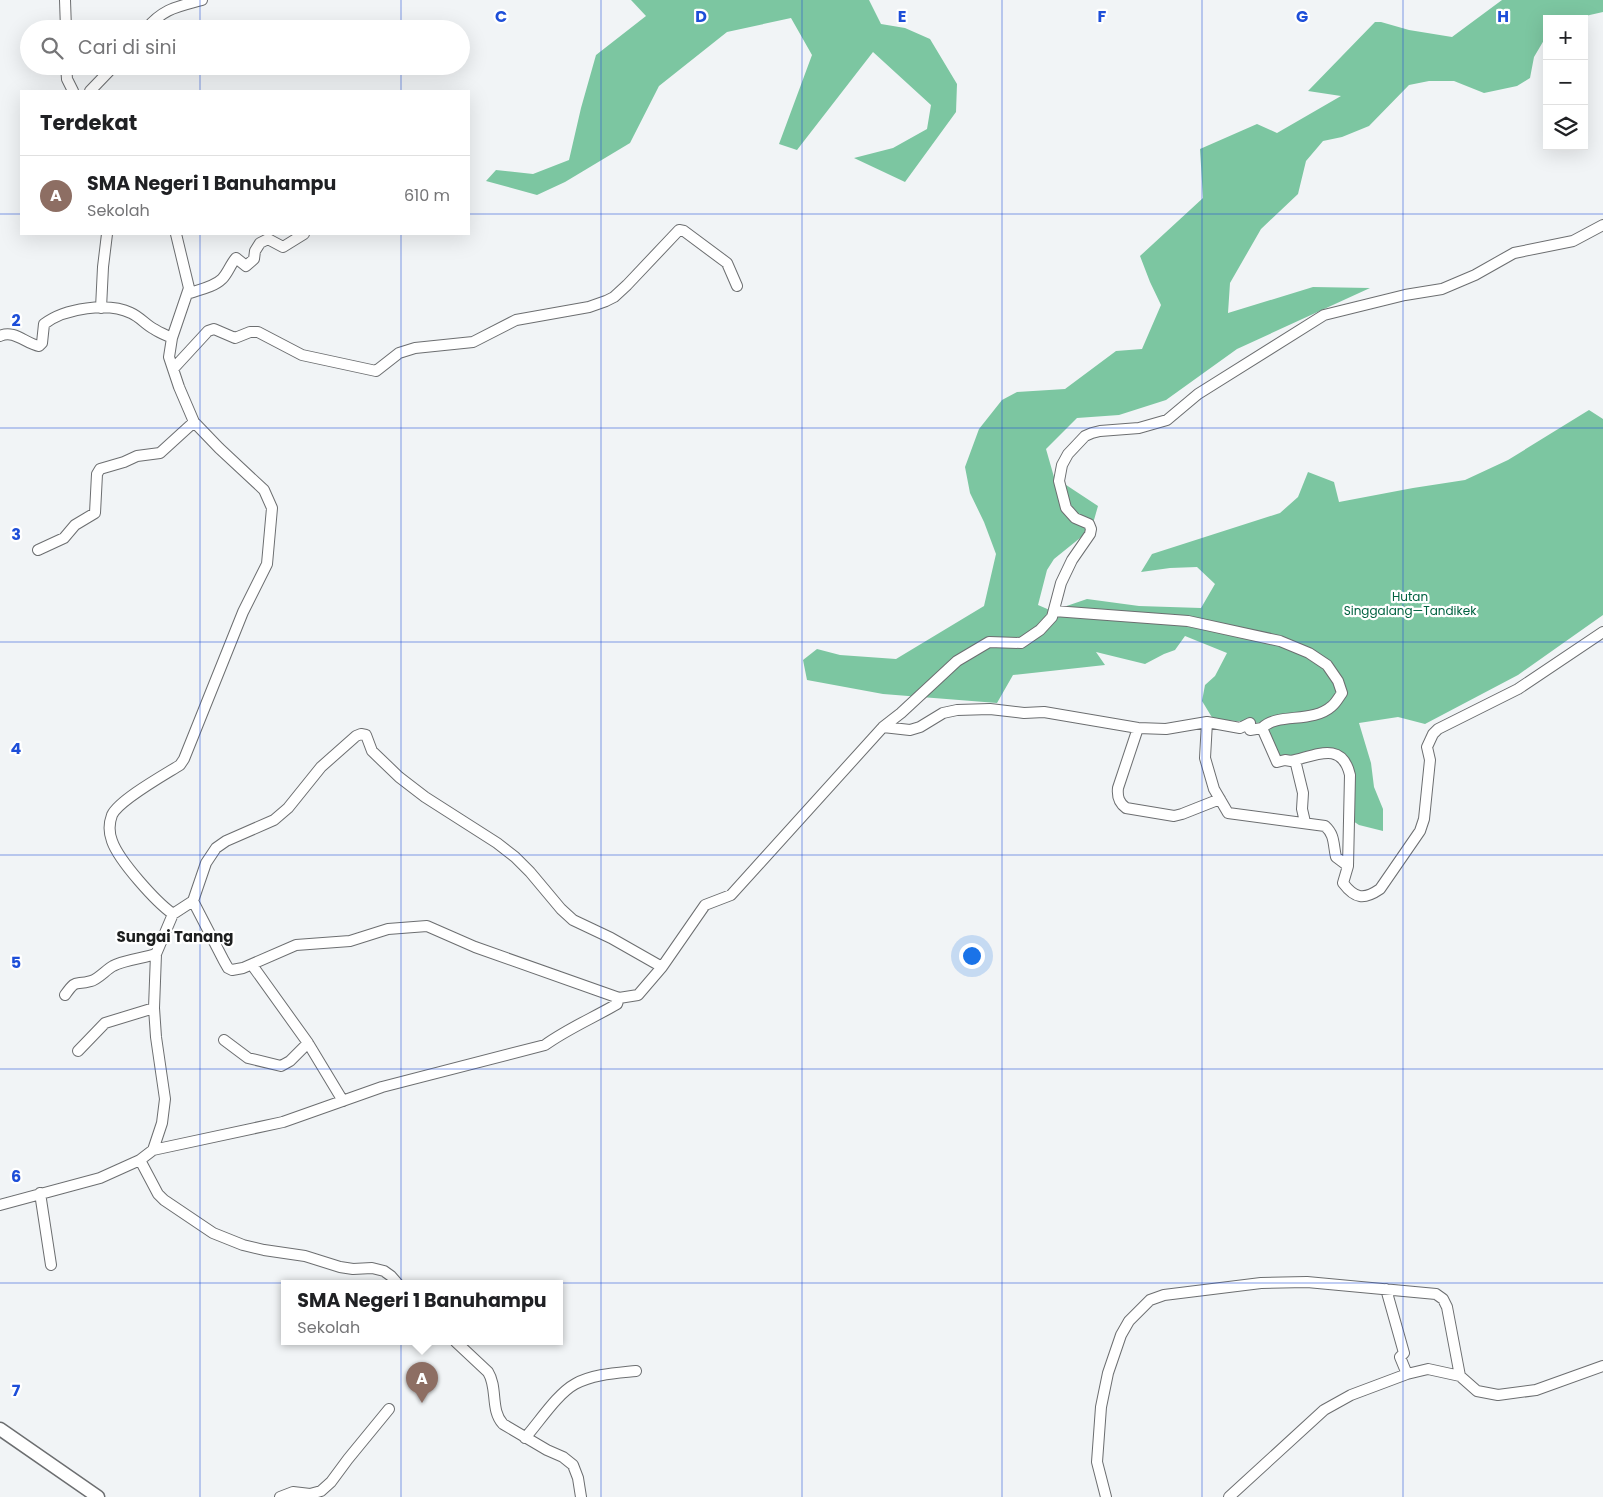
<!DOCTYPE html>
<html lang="id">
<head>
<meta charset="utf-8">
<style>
	:root { --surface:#fff; --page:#f2f2f2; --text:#202124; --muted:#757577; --line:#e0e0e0; --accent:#a30625 }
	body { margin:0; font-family:Poppins,sans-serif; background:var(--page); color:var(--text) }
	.controls { position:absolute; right:15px; top:15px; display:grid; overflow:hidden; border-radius:0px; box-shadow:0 5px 20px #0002 }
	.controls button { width:45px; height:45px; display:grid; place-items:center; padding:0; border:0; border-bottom:1px solid var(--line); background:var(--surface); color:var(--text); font:25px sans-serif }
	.you { position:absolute; left:971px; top:955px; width:18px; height:18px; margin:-12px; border:4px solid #fff; border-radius:50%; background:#1a73e8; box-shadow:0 0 0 8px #1a73e833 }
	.badge { display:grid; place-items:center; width:32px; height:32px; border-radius:50%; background:var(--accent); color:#fff; font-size:16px; font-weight:700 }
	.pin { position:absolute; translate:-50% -41px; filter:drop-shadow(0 1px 2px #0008) }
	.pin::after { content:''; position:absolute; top:26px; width:18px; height:15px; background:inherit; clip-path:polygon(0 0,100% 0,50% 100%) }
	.popup { position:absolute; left:281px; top:1280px; width:282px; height:65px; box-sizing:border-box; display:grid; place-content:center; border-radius:0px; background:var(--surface); filter:drop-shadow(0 1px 4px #0005); font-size:16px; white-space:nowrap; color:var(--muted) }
	.popup b { font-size:19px; color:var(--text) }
	.popup::after { content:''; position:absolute; left:50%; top:100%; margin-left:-10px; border:10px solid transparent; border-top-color:var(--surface) }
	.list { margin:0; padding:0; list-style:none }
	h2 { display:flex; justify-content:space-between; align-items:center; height:65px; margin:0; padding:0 20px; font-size:21px }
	h2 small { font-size:16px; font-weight:400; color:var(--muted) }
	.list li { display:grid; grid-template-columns:32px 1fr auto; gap:15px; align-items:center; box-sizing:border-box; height:80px; padding:0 20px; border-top:1px solid var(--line) }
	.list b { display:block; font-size:19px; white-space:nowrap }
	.list p { margin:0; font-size:16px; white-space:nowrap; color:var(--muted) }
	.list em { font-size:16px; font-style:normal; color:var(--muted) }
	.icon { flex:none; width:28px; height:28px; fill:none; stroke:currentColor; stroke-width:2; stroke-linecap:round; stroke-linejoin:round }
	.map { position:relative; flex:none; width:1603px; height:1497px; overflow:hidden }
	.search { position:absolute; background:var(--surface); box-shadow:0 5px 20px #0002; left:20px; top:20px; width:450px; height:55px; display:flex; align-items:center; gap:12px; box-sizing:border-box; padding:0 18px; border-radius:28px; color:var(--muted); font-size:19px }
	.panel { position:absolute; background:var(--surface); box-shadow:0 5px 20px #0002; left:20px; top:90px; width:450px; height:145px; border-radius:0px }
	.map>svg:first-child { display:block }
	.forest { fill:#7cc6a1 }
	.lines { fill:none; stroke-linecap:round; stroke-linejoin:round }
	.minor-casing { stroke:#6c6e70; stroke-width:12 }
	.major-casing { stroke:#6c6e70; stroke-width:15 }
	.minor { stroke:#fff; stroke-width:10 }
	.major { stroke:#fff; stroke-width:12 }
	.grid { fill:none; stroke:#1d4ed8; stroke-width:1; stroke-opacity:0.55 }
	.labels { text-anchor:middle; stroke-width:4.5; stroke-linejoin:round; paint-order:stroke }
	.park-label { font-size:12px; fill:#006240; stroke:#fff }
	.quarter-label { font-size:15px; font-weight:bold; fill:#1d1e1e; stroke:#fff }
	.grid-label { font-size:16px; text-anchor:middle; font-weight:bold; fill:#1d4ed8; stroke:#fff; stroke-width:4.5; stroke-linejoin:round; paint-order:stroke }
</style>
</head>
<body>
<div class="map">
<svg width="1603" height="1497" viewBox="0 0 1603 1497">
	<rect width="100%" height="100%" fill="#f1f4f6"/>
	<path class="forest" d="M631,0H869L881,24L905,28L930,39L957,84L956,112L905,182L854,158L893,148L927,129L931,105L873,52L797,150L779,144L812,55L791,18L727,32L659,86L630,143L565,182L537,195L486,181L496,170L533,174L569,160L581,108L596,55L646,16Z
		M1502,0H1603V12L1572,19H1547V35L1534,57L1530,78L1517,86L1484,93L1454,81H1429L1409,85L1369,126L1342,137L1323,141L1306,161L1298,194L1261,229L1230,283L1228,313L1313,287L1370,288L1237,349L1166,400L1119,415L1077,418L1046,449L1054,477L1098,506L1094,520L1085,534L1054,559L1047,570L1038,605L1052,611L1087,599L1139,606L1201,608L1215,584L1197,567L1170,568L1141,572L1152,554L1280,513L1298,497L1308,472L1334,482L1339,502L1413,488L1465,480L1508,460L1589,410L1603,419V615L1518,675L1425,724L1398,717L1359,723L1371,763L1374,787L1383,809V831L1359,825L1344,815L1348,776L1340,757L1284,758L1274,751L1259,730V723L1213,719L1202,701L1205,685L1215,676L1227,653L1185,636L1175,650L1164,654L1145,664L1096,652L1105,665L1013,675L997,703L883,694L807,680L803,660L817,649L840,655L896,659L984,606L996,554L984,522L970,493L965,467L979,429L1002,400L1017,392L1065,389L1116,351L1142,349L1161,305L1150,282L1140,256L1203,198L1200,149L1257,124L1277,133L1341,96L1308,91L1375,22H1381L1409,30L1452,37Z"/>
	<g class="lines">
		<g class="minor-casing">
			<path id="minor" d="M65,0L66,29
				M146,29C164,8 177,7 202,0
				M66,66L67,79L73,91
				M90,91L114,66
				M187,294C198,290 214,287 222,279C228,273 230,265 236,258L246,266L254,259L255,251L260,243L268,239L283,247L304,234
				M101,308L103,267L107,234
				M0,336C14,329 26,344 39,346L42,343L44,324C65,308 108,302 131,313C140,317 146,325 154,329C160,333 166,335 172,338
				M173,369L208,331L214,329L235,338L250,332H258L302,355L376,371L399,353L415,348L473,342L516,320L589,307L606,301L614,297L627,285L679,230L684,231L727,263L737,286
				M38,550L64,538L75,525L95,513L97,474L100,469L124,462L137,456L160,453L194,422
				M1054,611L1188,621L1280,641L1309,653L1327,665L1338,681L1342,693C1339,697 1336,703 1332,706C1312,724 1278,712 1262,728
				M1207,722L1205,758L1214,789L1228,813L1325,826C1335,835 1333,844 1336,857L1348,866
				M883,727L910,730L920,727L943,713L957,710L990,709L1024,713L1044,712L1138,728L1166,729L1207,722L1240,728L1250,723V730L1262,728L1277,762L1285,760L1291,761C1315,756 1342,740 1350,775L1348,866L1343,883C1355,899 1364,900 1380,889L1420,831L1424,819L1430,760L1427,747L1433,734L1438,729L1518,689L1603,632
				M1138,728L1118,788C1117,797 1119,803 1126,808L1174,816L1182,814L1220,799
				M1295,760L1303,793L1302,809L1305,822
				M193,901L224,961L228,968L232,970L243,968L296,945L350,941L388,929L427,926L475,947L619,998
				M173,914L193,901L206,863L216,848L226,841L274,820L288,808L321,767L356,736L361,734L366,735L372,751L399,777L425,797L497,843L515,857L530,872L561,909L573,920L611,938L662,967
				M252,965L308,1043L343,1101
				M65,995C77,978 74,986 91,981C97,980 107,969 113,966C123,960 144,958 156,954
				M224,1040L248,1058L281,1066L290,1061L308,1043
				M78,1051L105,1023L154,1008
				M153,1150L162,1123L165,1099L156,1037L154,1008L156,954L173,914C156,902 119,861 112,841C109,833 109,823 112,815C119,800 164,775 180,765L184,759L243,612L267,564L272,508L264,490L219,448L194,422L179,387L169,357L172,338L189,288L176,234
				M140,1160L158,1194L164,1200L213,1233L243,1245L264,1250L305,1256L340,1267L353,1269L372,1268L384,1271L391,1276L398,1284
				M40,1193L51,1265
				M0,1205L100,1178L140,1160L153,1150L283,1122L382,1087L545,1045C567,1029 593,1018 617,1004L619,998L638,995L662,967L705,905L731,895L883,727L901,713L957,661L989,642L1021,643L1040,630L1052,617L1061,583L1072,560L1090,534L1091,529L1089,524L1075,518L1066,508L1059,481L1062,465L1068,454L1085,436L1092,433L1100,431L1139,428L1167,420L1198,394L1324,315L1405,295L1442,289L1475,275L1514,253L1573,241L1603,225
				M1386,1289L1404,1353L1400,1357L1407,1374
				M456,1342L488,1372C498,1388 490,1410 503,1424L547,1450L563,1457L573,1465L578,1478L581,1497
				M525,1438C540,1421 557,1394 575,1384C593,1374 617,1373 636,1371
				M280,1497L293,1492L310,1494L321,1491L331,1482L348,1459L389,1409
				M1106,1497L1097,1462L1101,1407L1108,1373L1121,1335L1129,1321L1150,1300L1164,1295L1261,1283L1307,1282L1436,1294L1443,1299L1447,1307L1460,1376L1477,1391L1498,1395L1536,1390L1603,1366
				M1229,1497L1324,1410L1351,1395L1407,1374L1428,1369L1460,1376"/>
		</g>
		<g class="major-casing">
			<path id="major" d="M0,1429L98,1497"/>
		</g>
		<use href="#minor" class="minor"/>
		<use href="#major" class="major"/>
	</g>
	<path class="grid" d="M200,0V29M401,0V29M601,0V1497M802,0V1497M1002,0V1497M1202,0V1497M1403,0V1497M200,66V91M401,66V91M0,214H21M469,214H1603M200,234V1497M401,234V1497M0,428H1603M0,642H1603M0,855H1603M0,1069H1603M0,1283H1603"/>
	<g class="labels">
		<g class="park-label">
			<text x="1410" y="601">Hutan<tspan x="1410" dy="14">Singgalang—Tandikek</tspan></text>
		</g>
		<g class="quarter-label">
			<text x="175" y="942">Sungai Tanang</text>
		</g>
	</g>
	<g class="grid-label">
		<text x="501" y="22">C</text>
		<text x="701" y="22">D</text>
		<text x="902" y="22">E</text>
		<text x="1102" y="22">F</text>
		<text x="1302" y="22">G</text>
		<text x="1503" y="22">H</text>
		<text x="16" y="326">2</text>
		<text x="16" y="540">3</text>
		<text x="16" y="754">4</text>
		<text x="16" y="968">5</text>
		<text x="16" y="1182">6</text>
		<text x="16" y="1396">7</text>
	</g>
</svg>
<div class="controls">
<button>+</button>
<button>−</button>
<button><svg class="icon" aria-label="layers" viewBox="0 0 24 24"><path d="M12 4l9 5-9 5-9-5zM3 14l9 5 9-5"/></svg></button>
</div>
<div class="you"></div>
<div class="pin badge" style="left:422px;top:1403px;background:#8d6e63">A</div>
<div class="popup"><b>SMA Negeri 1 Banuhampu</b>Sekolah</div>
<div class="search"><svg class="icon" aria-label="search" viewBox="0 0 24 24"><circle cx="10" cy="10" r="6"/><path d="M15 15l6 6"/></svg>Cari di sini</div>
<section class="panel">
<h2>Terdekat<small></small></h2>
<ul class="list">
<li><span class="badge" style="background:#8d6e63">A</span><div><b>SMA Negeri 1 Banuhampu</b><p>Sekolah</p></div><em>610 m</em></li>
</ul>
</section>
</div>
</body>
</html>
